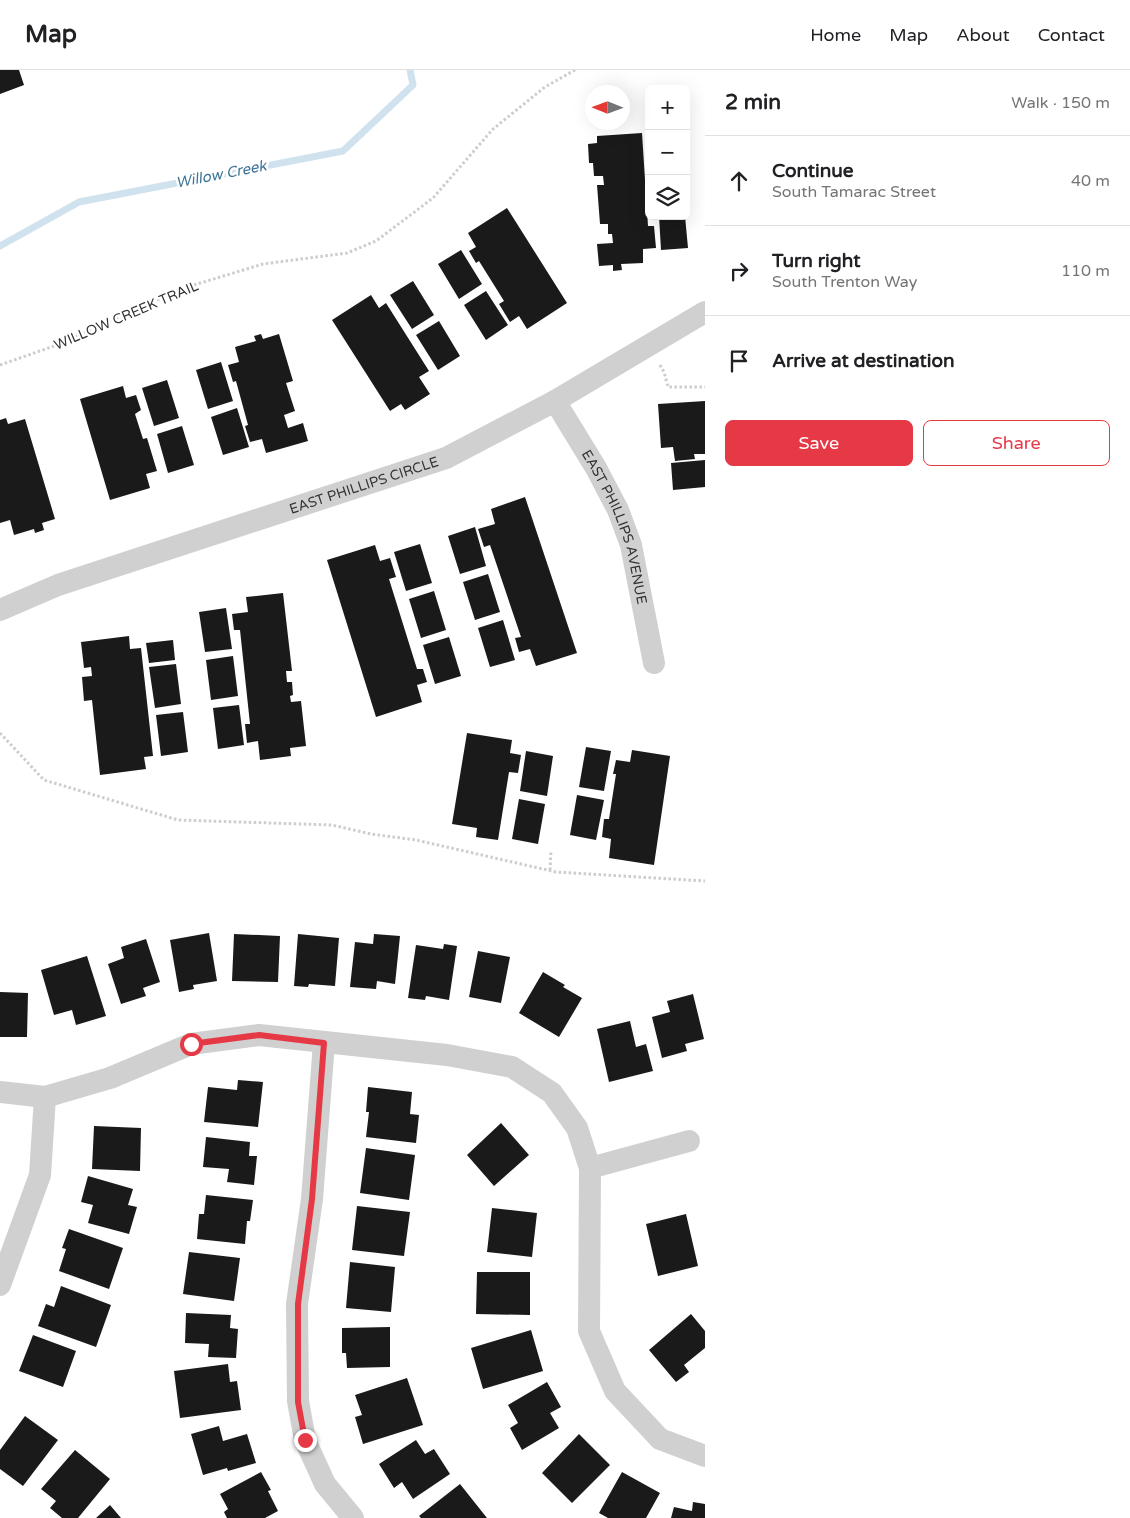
<!DOCTYPE html>
<html lang="en">
<head>
<meta charset="utf-8">
<style>
	:root { --surface:#fff; --page:#f2f2f2; --text:#202124; --muted:#757577; --line:#e0e0e0; --accent:#e63946 }
	body { margin:0; font-family:"Varela Round",sans-serif; background:var(--page); color:var(--text) }
	.controls { position:absolute; right:15px; top:15px; display:grid; overflow:hidden; border-radius:8px; box-shadow:0 5px 20px #0002 }
	.controls button { width:45px; height:45px; display:grid; place-items:center; padding:0; border:0; border-bottom:1px solid var(--line); background:var(--surface); color:var(--text); font:25px sans-serif }
	.compass { position:absolute; left:585px; top:15px; width:45px; height:45px; border-radius:50%; background:var(--surface); box-shadow:0 5px 20px #0002; rotate:271deg }
	.stop { position:absolute; width:15px; height:15px; margin:-11px; border:4px solid #e63946; border-radius:50%; background:#fff }
	.stop.end { background:#e63946; border-color:#fff; box-shadow:0 1px 5px #0008 }
	.list { margin:0; padding:0; list-style:none }
	h2 { display:flex; justify-content:space-between; align-items:center; height:65px; margin:0; padding:0 20px; font-size:21px }
	h2 small { font-size:16px; font-weight:400; color:var(--muted) }
	.list li { display:grid; grid-template-columns:32px 1fr auto; gap:15px; align-items:center; box-sizing:border-box; height:90px; padding:0 20px; border-top:1px solid var(--line) }
	.list b { display:block; font-size:19px; white-space:nowrap }
	.list p { margin:0; font-size:16px; white-space:nowrap; color:var(--muted) }
	.list em { font-size:16px; font-style:normal; color:var(--muted) }
	.actions { display:flex; gap:10px; padding:15px 20px }
	.actions a { flex:1; padding:11px 0; border:1px solid var(--accent); border-radius:8px; text-align:center; font-size:18px; color:var(--accent) }
	.actions .main { background:var(--accent); color:#fff }
	.icon { flex:none; width:28px; height:28px; fill:none; stroke:currentColor; stroke-width:2; stroke-linecap:round; stroke-linejoin:round }
	.map { position:relative; flex:none; width:705px; height:1448px; overflow:hidden }
	header { display:flex; align-items:center; gap:30px; box-sizing:border-box; height:70px; padding:0 25px; background:var(--surface); border-bottom:1px solid var(--line) }
	header strong { font-size:24px }
	nav { display:flex; gap:28px; margin-inline-start:auto; font-size:18px }
	main { display:flex }
	aside { flex:1; background:var(--surface) }
	.map>svg:first-child { display:block }
	.lines { fill:none; stroke-linecap:round; stroke-linejoin:round }
	.stream { stroke:#cfe2ee; stroke-width:7 }
	.building { fill:#1a1a1a }
	.path { stroke:#cdcdcd; stroke-width:3; stroke-dasharray:2.5 2.5; stroke-linecap:butt }
	.minor { stroke:#d0d0d0; stroke-width:22 }
	.route { stroke:#e63946; stroke-width:6 }
	.labels { text-anchor:middle; stroke-width:5; stroke-linejoin:round; paint-order:stroke }
	.street-label { font-size:14px; fill:#333; stroke:#fff }
	.water-label { font-size:15px; font-style:italic; fill:#3f7597; stroke:#fff }
</style>
</head>
<body>
<header>
<strong>Map</strong>
<nav><a>Home</a><a>Map</a><a>About</a><a>Contact</a></nav>
</header>
<main>
<div class="map">
<svg width="705" height="1448" viewBox="0 0 705 1448">
	<rect width="100%" height="100%" fill="#fff"/>
	<g class="lines">
		<path class="stream" d="M0,176L79,132L343,81L413,15L410,0"/>
	</g>
	<path class="building" d="M0,0H19L24,15L0,24Z
		M642,63L648,156H654L656,178L643,179V193L621,194L622,200L613,201V195L599,196L597,174L613,173L612,164H608V154H600L597,115H604L603,106H594L593,93H589L588,74L597,73V66Z
		M507,138L567,233L527,259L519,246L510,252L499,234L504,231L479,191L476,193L469,181L476,177L468,163Z
		M659,146H685L688,178L661,180Z
		M461,180L482,214L459,229L438,194Z
		M413,211L434,245L412,259L390,225Z
		M486,221L508,255L486,270L464,235Z
		M371,225L379,238L386,233L429,301L419,307L430,324L405,340L401,334L390,341L332,250Z
		M439,251L460,286L438,300L416,265Z
		M261,264L263,269L279,264L293,311L286,313L295,341L284,345L288,358L303,353L308,371L266,383L262,369L250,372L245,356L248,355L236,311L233,312L228,295L239,292L235,277L256,271L254,266Z
		M221,292L233,331L208,339L196,300Z
		M167,310L179,348L154,356L142,318Z
		M123,316L126,328L136,325L141,340L135,344L143,369L147,368L157,401L146,404L150,418L110,430L80,329Z
		M705,331V384H694L695,389L675,391L673,377L661,378L658,334Z
		M237,338L249,377L223,385L211,347Z
		M6,348L8,354L25,349L55,449L42,453L44,460L35,463L34,459L14,465L10,450L0,453V350Z
		M182,356L194,395L168,403L157,364Z
		M705,390V417L673,420L671,393Z
		M525,427L577,583L536,596L530,579L519,582L515,568L521,567L490,475L484,477L478,459L495,454L491,439Z
		M475,457L486,496L460,504L448,466Z
		M420,474L432,513L406,521L394,482Z
		M375,475L380,491L390,488L396,507L389,509L417,599H423L427,612L417,615L422,632L376,647L327,490Z
		M488,504L500,542L475,550L463,512Z
		M434,521L446,560L421,568L409,529Z
		M283,523L292,601H286L287,612H292L293,625L290,626L291,632L301,631L306,676L290,678L291,686L260,690L258,671L247,673L245,654H250L240,560H234L232,544L248,542L246,527Z
		M226,538L232,579L205,582L199,542Z
		M503,550L515,590L490,597L478,558Z
		M129,566L130,579L141,578L153,686L144,687L146,699L100,705L92,630L84,631L82,607L92,606L91,597L84,598L81,572Z
		M449,567L461,606L435,614L423,575Z
		M173,570L175,590L149,593L146,573Z
		M233,586L238,626L211,630L206,590Z
		M176,594L181,634L155,638L149,597Z
		M239,635L244,675L218,679L213,638Z
		M183,642L188,682L161,686L156,645Z
		M467,663L512,670L510,683L521,685L518,703L509,702L498,770L476,767L477,758L452,754Z
		M586,677L611,681L604,721L579,717Z
		M632,680L670,686L654,795L609,788L611,769L602,767L604,749H609L616,704H613L616,690L630,692Z
		M526,681L553,686L547,726L520,721Z
		M577,725L604,730L596,770L570,765Z
		M519,729L545,734L538,774L512,769Z
		M209,863L217,911L193,915L194,919L179,922L170,870Z
		M234,864L280,866L278,912L232,911Z
		M298,864L339,868L335,916L309,914L308,917L294,916Z
		M374,864L400,866L395,914L377,911L376,919L350,917L355,872L373,874Z
		M146,869L160,912L143,918L146,926L121,934L108,894L124,888L121,877Z
		M444,874L457,876L449,930L426,926L425,930L408,928L416,875L443,879Z
		M478,881L510,887L501,933L469,927Z
		M87,886L106,946L76,955L72,940L54,945L41,900Z
		M543,902L565,915L563,917L582,928L559,967L519,943Z
		M0,922L28,923L27,967H0Z
		M693,924L704,969L685,974L687,981L662,988L652,947L670,942L667,931Z
		M630,951L636,977L646,974L653,1001L609,1012L597,959Z
		M238,1010L263,1012L258,1057L204,1052L208,1017L237,1020Z
		M368,1017L412,1022L410,1044L419,1045L416,1073L366,1067L369,1042H366Z
		M501,1053L529,1085L494,1116L467,1085Z
		M94,1056L141,1058L140,1101L92,1099Z
		M206,1067L250,1072L249,1086H257L254,1115L227,1112L229,1099L203,1097Z
		M366,1078L415,1085L409,1130L360,1123Z
		M88,1106L133,1119L128,1135L137,1137L129,1164L88,1153L93,1135L81,1132Z
		M206,1125L253,1130L250,1151H247L245,1174L197,1169L199,1144H204Z
		M357,1136L410,1142L404,1186L352,1180Z
		M492,1138L537,1143L532,1187L487,1182Z
		M686,1144L698,1196L658,1206L646,1154Z
		M69,1159L123,1178L109,1219L59,1201L66,1179L62,1178Z
		M189,1182L240,1188L234,1231L183,1224Z
		M350,1192L395,1197L391,1242L346,1238Z
		M477,1202H530V1245L476,1244Z
		M61,1216L111,1235L96,1277L38,1256L46,1234L54,1237Z
		M186,1243L231,1245L230,1258L238,1259L236,1288L208,1287L209,1274L185,1273Z
		M691,1244L705,1261V1278L684,1295L689,1302L676,1312L649,1280Z
		M390,1257V1297L347,1298L346,1283H342V1258Z
		M531,1260L543,1301L483,1319L471,1278Z
		M33,1265L76,1281L63,1317L19,1301Z
		M228,1294L230,1312L237,1311L241,1340L180,1348L174,1301Z
		M407,1308L423,1355L363,1374L355,1347L362,1345L355,1325Z
		M547,1312L561,1337L550,1343L559,1358L522,1380L510,1358L518,1353L508,1335Z
		M25,1346L58,1370L23,1416L0,1399V1380Z
		M219,1356L223,1371L247,1364L256,1393L228,1401L227,1398L203,1405L191,1364Z
		M579,1364L610,1395L572,1433L542,1403Z
		M416,1370L425,1384L434,1379L450,1404L413,1429L402,1412L394,1418L379,1394Z
		M75,1380L110,1409L78,1448H62L50,1438L56,1431L41,1419Z
		M261,1402L271,1420L268,1421L278,1441L265,1448H227L224,1442L228,1439L220,1424Z
		M622,1402L660,1423L646,1448H608L599,1443Z
		M460,1414L487,1448H421L419,1446Z
		M693,1432L705,1434V1448H671L674,1437L692,1441Z
		M110,1435L121,1448H96Z"/>
	<g class="lines">
		<path class="path" d="M0,295L54,276L184,218L263,194L347,183L376,171L433,128L493,59L545,17L575,0
			M660,295L664,302L668,317H705
			M0,663L44,710L178,750L332,755L371,764L416,770L556,802L705,811
			M550,800L551,780"/>
		<g class="minor">
			<path id="s1" d="M555,331L596,398L618,440L631,475L654,593"/>
			<path id="s2" d="M0,540L58,515L446,388L555,331L705,242"/>
			<path d="M324,973L312,1129L297,1234L298,1331L305,1370L325,1414L353,1448"/>
			<path d="M0,1022L45,1027L110,1008L191,974L259,965L447,985L512,997L552,1023L577,1058L590,1098L589,1261L615,1321L660,1369L705,1386"/>
			<path d="M590,1098L689,1071"/>
			<path d="M0,1215L40,1105L45,1027"/>
		</g>
	</g>
	<g class="lines">
		<path class="route" d="M191,974L259,965L324,973L312,1129L298,1234V1332L305,1370"/>
	</g>
	<g class="labels">
		<g class="street-label">
			<text transform="translate(126 245) rotate(-23)" y="5">WILLOW CREEK TRAIL</text>
			<text dy="5" stroke="none"><textPath href="#s2" startOffset="385">EAST PHILLIPS CIRCLE</textPath></text>
			<text dy="5" stroke="none"><textPath href="#s1" startOffset="141">EAST PHILLIPS AVENUE</textPath></text>
		</g>
		<g class="water-label">
			<text transform="translate(221 104) rotate(-11)" y="5">Willow Creek</text>
		</g>
	</g>
</svg>
<div class="controls">
<button>+</button>
<button>−</button>
<button><svg class="icon" aria-label="layers" viewBox="0 0 24 24"><path d="M12 4l9 5-9 5-9-5zM3 14l9 5 9-5"/></svg></button>
</div>
<svg class="compass" viewBox="-18 -18 36 36"><path d="M0-13l5 13h-10z" fill="#e53935"/><path d="M0 13l5-13h-10z" fill="#757577"/></svg>
<div class="stop" style="left:191px;top:974px"></div>
<div class="stop end" style="left:305px;top:1370px"></div>
</div>
<aside>
<h2>2 min<small>Walk · 150 m</small></h2>
<ul class="list">
<li><svg class="icon" aria-label="ahead" viewBox="0 0 24 24"><path d="M12 20V5M6 11l6-6 6 6"/></svg><div><b>Continue</b><p>South Tamarac Street</p></div><em>40 m</em></li>
<li><svg class="icon" aria-label="right" viewBox="0 0 24 24"><path d="M7 20v-9h11M14 6l5 5-5 5"/></svg><div><b>Turn right</b><p>South Trenton Way</p></div><em>110 m</em></li>
<li><svg class="icon" aria-label="arrive" viewBox="0 0 24 24"><path d="M6 21V4h12l-3 4 3 4H6"/></svg><div><b>Arrive at destination</b></div></li>
</ul>
<div class="actions"><a class="main">Save</a><a>Share</a></div>
</aside>
</main>
</body>
</html>
